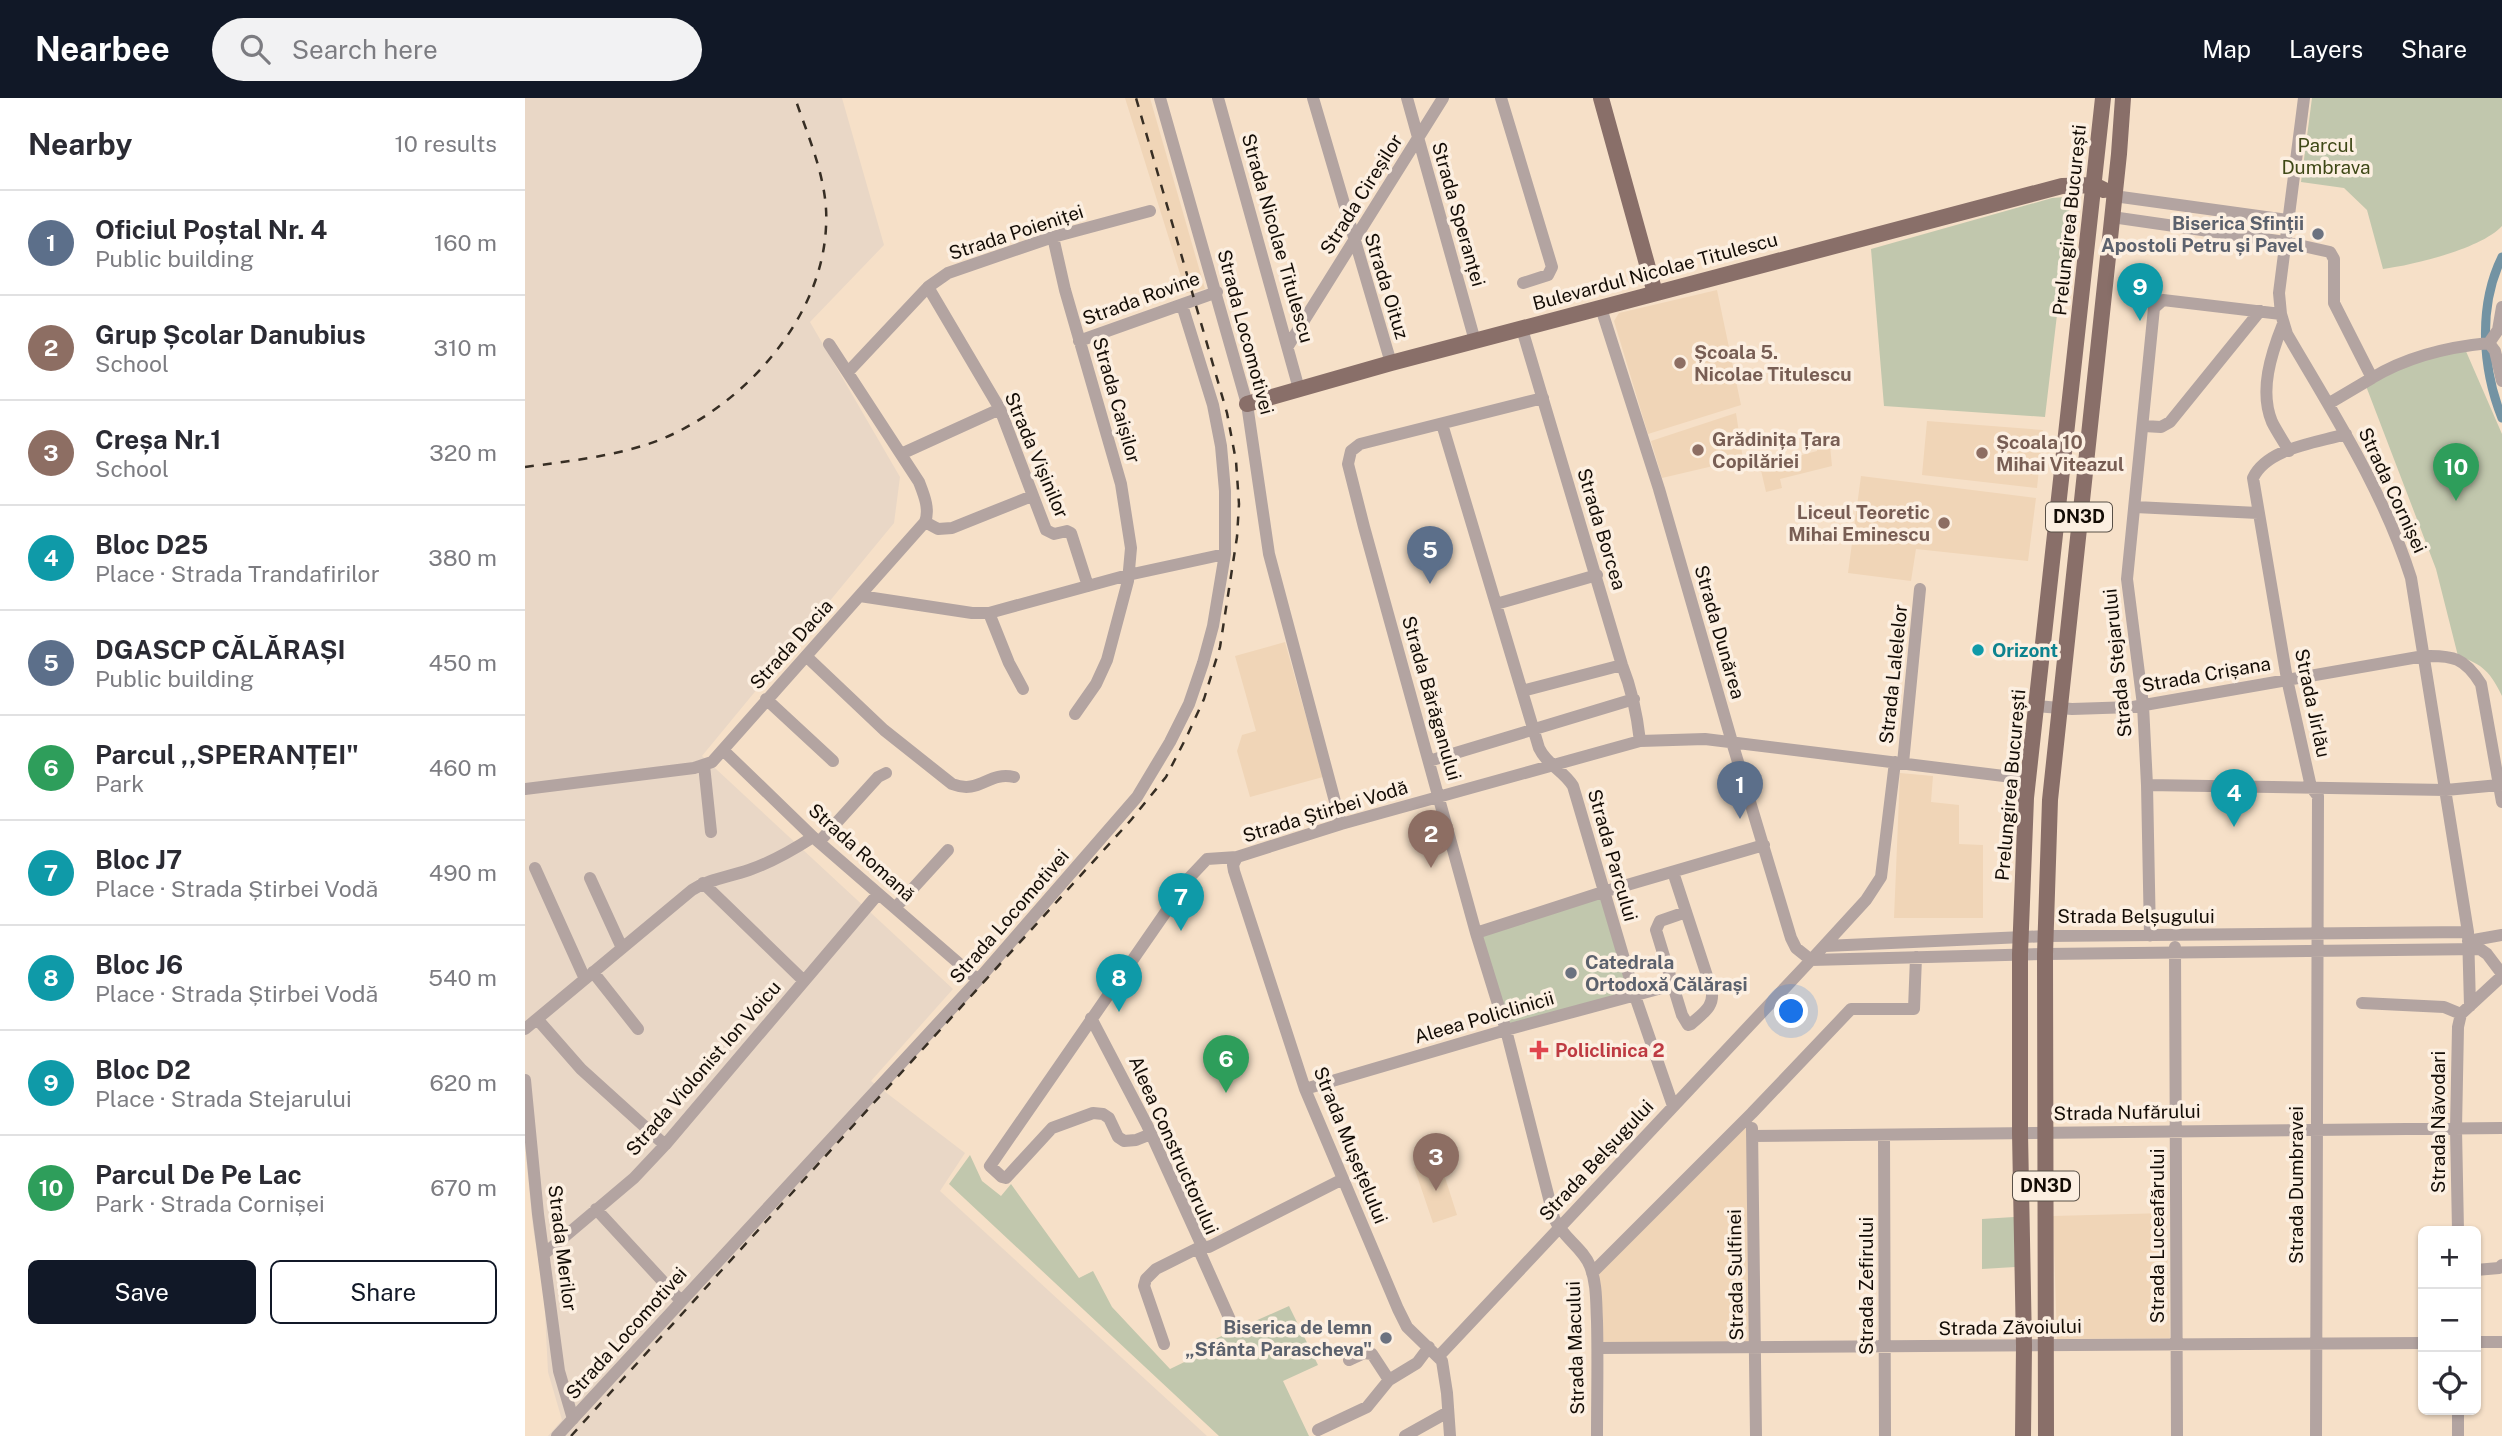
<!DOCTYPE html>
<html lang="en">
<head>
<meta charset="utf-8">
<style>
	:root { --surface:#fff; --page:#f2f2f3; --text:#2b2b33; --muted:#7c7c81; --line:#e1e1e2; --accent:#111827 }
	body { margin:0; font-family:"Public Sans",sans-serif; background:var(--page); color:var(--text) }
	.controls { position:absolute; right:21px; bottom:21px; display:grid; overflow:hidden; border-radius:10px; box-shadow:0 2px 5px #0004 }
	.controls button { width:63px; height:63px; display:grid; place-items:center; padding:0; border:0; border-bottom:2px solid var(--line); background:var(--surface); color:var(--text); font:35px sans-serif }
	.you { position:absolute; left:1267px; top:914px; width:24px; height:24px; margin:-18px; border:5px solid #fff; border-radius:50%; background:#1a73e8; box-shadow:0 0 0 10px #1a73e833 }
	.badge { display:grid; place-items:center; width:46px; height:46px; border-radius:50%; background:var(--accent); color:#fff; font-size:23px; font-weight:700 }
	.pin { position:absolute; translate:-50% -58px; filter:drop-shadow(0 2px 4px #0008) }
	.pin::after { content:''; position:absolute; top:37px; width:24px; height:21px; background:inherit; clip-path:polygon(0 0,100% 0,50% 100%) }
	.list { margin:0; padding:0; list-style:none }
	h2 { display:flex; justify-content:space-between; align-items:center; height:91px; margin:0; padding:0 28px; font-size:30px }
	h2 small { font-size:23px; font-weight:400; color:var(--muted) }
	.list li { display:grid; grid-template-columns:46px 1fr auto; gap:21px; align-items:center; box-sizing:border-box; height:105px; padding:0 28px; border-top:2px solid var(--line) }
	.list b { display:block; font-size:26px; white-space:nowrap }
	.list p { margin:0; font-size:23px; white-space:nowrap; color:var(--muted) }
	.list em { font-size:23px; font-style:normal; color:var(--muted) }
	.actions { display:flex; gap:14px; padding:21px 28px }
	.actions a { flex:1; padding:16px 0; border:2px solid var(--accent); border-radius:10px; text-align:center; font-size:24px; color:var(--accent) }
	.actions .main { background:var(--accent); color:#fff }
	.icon { flex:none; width:38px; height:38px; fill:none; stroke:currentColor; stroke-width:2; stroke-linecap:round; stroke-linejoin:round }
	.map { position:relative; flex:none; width:1977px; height:1338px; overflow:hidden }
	header { display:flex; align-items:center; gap:42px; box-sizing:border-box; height:98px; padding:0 35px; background:var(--accent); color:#fff }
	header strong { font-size:33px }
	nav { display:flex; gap:38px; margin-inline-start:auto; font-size:24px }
	.search { width:490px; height:63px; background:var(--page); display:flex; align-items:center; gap:18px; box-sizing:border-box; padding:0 24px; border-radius:38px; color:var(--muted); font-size:26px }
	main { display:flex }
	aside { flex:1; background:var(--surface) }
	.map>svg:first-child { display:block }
	.built { fill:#f0d5b7 }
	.industrial { fill:#e9d7c6 }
	.green { fill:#c1c7ad }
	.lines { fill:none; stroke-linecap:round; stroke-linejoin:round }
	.canal { stroke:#7393a3; stroke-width:9 }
	.minor { stroke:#b3a4a1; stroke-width:12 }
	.major { stroke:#896f69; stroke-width:16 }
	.rail { stroke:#372e24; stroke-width:2.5; stroke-dasharray:9 9; stroke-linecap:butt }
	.worship-dot { fill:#6b7280; stroke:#fcefe1; stroke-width:2.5 }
	.education-dot { fill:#8d6e63; stroke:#fcefe1; stroke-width:2.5 }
	.culture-dot { fill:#0f9aa8; stroke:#fcefe1; stroke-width:2.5 }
	.health-dot { fill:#e0444e; stroke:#fcefe1; stroke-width:2.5 }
	.labels { text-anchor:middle; stroke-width:7; stroke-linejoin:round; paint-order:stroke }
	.shield { fill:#fcefe1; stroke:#595047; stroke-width:2 }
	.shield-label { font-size:18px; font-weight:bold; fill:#130c05 }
	.park-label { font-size:19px; fill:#3e4816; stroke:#fcefe1 }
	.street-label { font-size:19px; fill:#130c05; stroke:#fcefe1 }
	.worship-label { font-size:19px; font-weight:bold; fill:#5b616d; stroke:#fcefe1; text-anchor:end }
	.education-label { font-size:19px; font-weight:bold; fill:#785e54; stroke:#fcefe1; text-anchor:start }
	.culture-label { font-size:19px; font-weight:bold; fill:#0d838f; stroke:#fcefe1; text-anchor:start }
	.health-label { font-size:19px; font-weight:bold; fill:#be3a42; stroke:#fcefe1; text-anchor:start }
</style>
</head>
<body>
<header>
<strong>Nearbee</strong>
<div class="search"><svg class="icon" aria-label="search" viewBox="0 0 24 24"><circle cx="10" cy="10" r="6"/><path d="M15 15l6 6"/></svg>Search here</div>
<nav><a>Map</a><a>Layers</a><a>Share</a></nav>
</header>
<main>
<aside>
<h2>Nearby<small>10 results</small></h2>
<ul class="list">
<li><span class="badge" style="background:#5c6f8a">1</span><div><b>Oficiul Poștal Nr. 4</b><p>Public building</p></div><em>160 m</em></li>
<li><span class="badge" style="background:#8d6e63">2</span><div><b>Grup Școlar Danubius</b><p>School</p></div><em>310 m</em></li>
<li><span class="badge" style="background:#8d6e63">3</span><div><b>Creșa Nr.1</b><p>School</p></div><em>320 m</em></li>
<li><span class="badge" style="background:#0f9aa8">4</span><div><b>Bloc D25</b><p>Place · Strada Trandafirilor</p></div><em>380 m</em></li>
<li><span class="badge" style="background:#5c6f8a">5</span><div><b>DGASCP CĂLĂRAȘI</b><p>Public building</p></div><em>450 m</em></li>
<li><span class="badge" style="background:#2e9e5b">6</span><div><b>Parcul ,,SPERANȚEI&quot;</b><p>Park</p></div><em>460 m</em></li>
<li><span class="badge" style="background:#0f9aa8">7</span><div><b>Bloc J7</b><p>Place · Strada Știrbei Vodă</p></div><em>490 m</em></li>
<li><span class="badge" style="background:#0f9aa8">8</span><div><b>Bloc J6</b><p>Place · Strada Știrbei Vodă</p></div><em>540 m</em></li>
<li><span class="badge" style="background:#0f9aa8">9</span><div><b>Bloc D2</b><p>Place · Strada Stejarului</p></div><em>620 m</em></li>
<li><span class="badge" style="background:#2e9e5b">10</span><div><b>Parcul De Pe Lac</b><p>Park · Strada Cornișei</p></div><em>670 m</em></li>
</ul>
<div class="actions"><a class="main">Save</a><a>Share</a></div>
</aside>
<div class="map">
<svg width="1977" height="1338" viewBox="0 0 1977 1338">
	<rect width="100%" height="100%" fill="#f6e0c8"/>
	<path class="built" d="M600,0H625L680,191L661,195Z
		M1192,192L1216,307L1123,336L1089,223L1094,215Z
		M1211,315L1218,361L1137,380L1126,343Z
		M1402,323L1518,332L1512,390L1397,377Z
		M1305,348L1307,368L1255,381L1257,390L1241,394L1235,368L1292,353V349Z
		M1336,378L1511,400L1503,463L1391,451L1386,483L1323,475Z
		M760,544L798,679L725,699L712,653L717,637L731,633L710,558Z
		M1375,675L1408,678L1406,704L1434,707V746L1458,747V820H1369Z
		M1227,1015L1230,1249L1073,1250L1067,1175Z
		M914,1061L932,1117L908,1125L889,1069Z
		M1641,1115L1645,1240L1532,1241L1528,1118Z"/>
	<path class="industrial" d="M0,0H317L359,147L285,224L375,379L369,425L177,658L428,891L346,983L440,1055L415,1093L682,1338H23L37,1322L23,1274L19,1195L8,1130L0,1050Z"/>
	<path class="green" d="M1787,0H1977V128C1956,151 1888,167 1858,171L1842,112L1819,90L1776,84Z
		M1539,99L1544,102L1545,106L1520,319L1359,308L1346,151L1527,100Z
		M1940,251L1977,336V598C1966,575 1958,566 1933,558L1911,471L1841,288L1863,272Z
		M1078,794L1110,898L981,932L951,835Z
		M445,1057L457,1083L476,1098L486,1086L554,1180L568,1173L587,1209L645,1271L676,1256L672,1249L764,1208L793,1267L758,1283L784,1338H694L424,1086Z
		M1489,1119L1490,1169L1457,1171V1121Z"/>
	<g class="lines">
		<path class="canal" d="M1977,159C1953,208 1957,270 1977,320"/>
		<path class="minor" d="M635,0L722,306L744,456L816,726
			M693,0L774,291
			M788,0L866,265
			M882,0L950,243
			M976,0L1027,169L1023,177L998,185
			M1779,0L1754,195L1756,216L1762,236C1808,315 1858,392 1886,480L1943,834L1945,908
			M1589,98L1763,122
			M1587,119L1760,144L1805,154L1809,161V205L1847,280L1803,306
			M528,139L540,192L596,386L606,450L603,483L582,562L571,586L550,616
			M403,189L475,311L521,432L529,436L542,433L546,435L563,488
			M1758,226C1746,256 1734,293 1747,324C1752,334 1759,344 1764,353
			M997,231L1097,567C1107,592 1112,616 1115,643
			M554,243L692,194
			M1964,245L1970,253L1977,283
			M763,248L918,0
			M323,274L403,189L423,175L528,139L625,113
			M1847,280C1883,258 1922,249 1964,245L1973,232L1977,209
			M1018,300L835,346L826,353L823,366L839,429L951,835L981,932L1029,1120C1037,1139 1058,1150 1065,1168C1072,1185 1071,1205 1072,1223C1073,1261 1072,1299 1072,1338
			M917,326L1014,650C1022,667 1038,672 1048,688L1110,898L1148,1008
			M1619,328L1636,329L1645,324L1735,213
			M376,356L475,311
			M1610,409L1733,415
			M400,424L413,431L427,430L507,398
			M335,498L447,515H464L603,477L700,456
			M971,506L1072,477
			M464,515L484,565L498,591
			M282,559L359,632L427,686C455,697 463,673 489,679
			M997,593L1097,567
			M241,601L308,663
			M1511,608L1547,611L1608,609L1899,558C1928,557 1940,560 1956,586L1977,704
			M198,652L288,739L453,882
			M904,663L1109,601
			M1370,664L1356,779L1341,802L1286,862L1520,856L1955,851L1962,856L1977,876
			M1378,665L1395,491
			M179,667L186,734
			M1622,687L1921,692L1974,687
			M0,691L169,670L187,664L400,424C405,411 399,397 394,384L304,246
			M294,744L353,679L361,675
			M712,759L708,767L709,773L780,991L873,1211L882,1229L917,1263L922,1295L925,1338
			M10,770L60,881
			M1148,774L1186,890C1191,908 1178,915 1166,926L1163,927L1157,917L1131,832L1135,823L1161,814
			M65,780L97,850
			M178,785L279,883
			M370,810L423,752
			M951,835L1078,794L1239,747
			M1625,838L1622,687L1618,607L1602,481L1629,210L1638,202L1756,216
			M1943,843L1977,837
			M1300,848L1521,838L1943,834
			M1650,849L1652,1338
			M68,874L113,931
			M1837,905L1919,909L1936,916
			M566,920L622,1027L677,1148
			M13,922L56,971L140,1047
			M0,931L167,792C184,781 204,779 224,772C247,764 268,752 288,739
			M0,982L13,1116L34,1273L48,1321
			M780,991L981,932L1148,887
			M1227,1030L1231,1338
			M626,1036L611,1042L599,1043L593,1039L584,1020L578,1016L568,1015L527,1030L481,1080L477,1079L465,1068L665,779L682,761L712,759L816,726L1115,643L1180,641L1503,681
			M1227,1038L1977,1030
			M1359,1038L1360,1338
			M71,1111L156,1203
			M1933,1133L1931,1031L1933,929L1936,916L1977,878
			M673,1150L706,1224
			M19,1156L109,1080L140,1047L353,796
			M1951,1172L1974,1170L1977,1167
			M1067,1175L1227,1015L1326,911H1389L1391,859
			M1951,1244H1977
			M639,1246L619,1188L621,1181L631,1171L677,1148L684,1149L818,1081
			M1073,1250L1898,1245
			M914,1258L1286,862L1271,850L1266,840L1207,644L1134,391L1076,210
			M824,1262L839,1255L847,1256L864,1282
			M1933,1312V1338
			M793,1332L842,1309L864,1282L892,1265L904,1249
			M32,1338L453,882L612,699L645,644L664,606L678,565L688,528L700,456V393L696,348L688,307L657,207
			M880,1338L923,1314
			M1791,1338L1793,698L1786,689L1762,581L1728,380C1742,350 1791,345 1821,336"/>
		<path class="major" d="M1076,0L1130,195
			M722,306L866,265L1537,88L1569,87L1579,92
			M1498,1338L1499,1248L1495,1035V856L1501,700L1578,0
			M1521,1338L1520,856L1525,702L1594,56L1598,0"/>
		<path class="rail" d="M0,369C46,363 103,357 146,337C224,301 297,218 301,129C304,85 284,41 270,0
			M46,1338L606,722L641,679L662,638L679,601L695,549L712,439L714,406L711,363L702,315L611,0"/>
	</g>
	<g class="worship-dot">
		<circle cx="1793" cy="136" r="7"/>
		<circle cx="1046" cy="875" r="7"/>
		<circle cx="861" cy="1240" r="7"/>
	</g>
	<g class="education-dot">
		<circle cx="1155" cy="265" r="7"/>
		<circle cx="1173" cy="352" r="7"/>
		<circle cx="1457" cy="355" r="7"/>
		<circle cx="1419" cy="425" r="7"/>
	</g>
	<circle class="culture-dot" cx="1453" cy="552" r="7"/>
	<path class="health-dot" d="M1010.5 941.5h7v7h7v7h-7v7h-7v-7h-7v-7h7z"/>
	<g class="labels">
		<g class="shield">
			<rect x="1521" y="404.5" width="66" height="29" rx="5"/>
			<rect x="1488" y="1073.5" width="66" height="29" rx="5"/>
		</g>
		<g class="shield-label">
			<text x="1554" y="425">DN3D</text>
			<text x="1521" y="1094">DN3D</text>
		</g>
		<g class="park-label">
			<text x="1801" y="54">Parcul<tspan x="1801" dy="22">Dumbrava</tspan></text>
		</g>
		<g class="street-label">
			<text transform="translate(836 96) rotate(-58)" y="7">Strada Cireșilor</text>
			<text transform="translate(934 116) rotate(74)" y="7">Strada Speranței</text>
			<text transform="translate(1544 122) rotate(-84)" y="7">Prelungirea București</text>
			<text transform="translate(491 134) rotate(-18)" y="7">Strada Poieniței</text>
			<text transform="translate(753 140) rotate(74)" y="7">Strada Nicolae Titulescu</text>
			<text transform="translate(1130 173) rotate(-15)" y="7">Bulevardul Nicolae Titulescu</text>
			<text transform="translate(862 188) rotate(73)" y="7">Strada Oituz</text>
			<text transform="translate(616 200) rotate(-20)" y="7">Strada Rovine</text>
			<text transform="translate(721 234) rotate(75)" y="7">Strada Locomotivei</text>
			<text transform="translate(592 302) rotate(74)" y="7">Strada Caișilor</text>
			<text transform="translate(512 357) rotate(67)" y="7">Strada Vișinilor</text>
			<text transform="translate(1868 392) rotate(65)" y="7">Strada Cornișei</text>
			<text transform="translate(1077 431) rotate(73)" y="7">Strada Borcea</text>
			<text transform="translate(1195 534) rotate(74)" y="7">Strada Dunărea</text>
			<text transform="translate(266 546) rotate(-48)" y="7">Strada Dacia</text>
			<text transform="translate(1592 565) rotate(-96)" y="7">Strada Stejarului</text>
			<text transform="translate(1368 576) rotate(-84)" y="7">Strada Lalelelor</text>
			<text transform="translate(1681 576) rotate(-10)" y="7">Strada Crișana</text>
			<text transform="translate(907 600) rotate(74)" y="7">Strada Bărăganului</text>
			<text transform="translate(1788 605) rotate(78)" y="7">Strada Jirlău</text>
			<text transform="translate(1485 687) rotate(-85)" y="7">Prelungirea București</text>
			<text transform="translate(800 713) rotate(-17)" y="7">Strada Știrbei Vodă</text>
			<text transform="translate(337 754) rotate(42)" y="7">Strada Romană</text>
			<text transform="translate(1088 757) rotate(74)" y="7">Strada Parcului</text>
			<text transform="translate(484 818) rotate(-49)" y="7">Strada Locomotivei</text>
			<text x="1611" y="825">Strada Belșugului</text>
			<text transform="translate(959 919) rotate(-16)" y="7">Aleea Policlinicii</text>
			<text transform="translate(178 970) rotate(-49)" y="7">Strada Violonist Ion Voicu</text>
			<text transform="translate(1602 1014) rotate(-1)" y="7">Strada Nufărului</text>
			<text transform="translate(1913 1024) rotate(-90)" y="7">Strada Năvodari</text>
			<text transform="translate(649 1047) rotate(66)" y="7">Aleea Constructorului</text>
			<text transform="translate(826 1047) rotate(68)" y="7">Strada Mușețelului</text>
			<text transform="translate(1071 1062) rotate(-47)" y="7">Strada Belșugului</text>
			<text transform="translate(1771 1087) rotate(-90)" y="7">Strada Dumbravei</text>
			<text transform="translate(1632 1138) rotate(-90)" y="7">Strada Luceafărului</text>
			<text transform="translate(38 1150) rotate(83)" y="7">Strada Merilor</text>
			<text transform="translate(1210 1177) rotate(-91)" y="7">Strada Sulfinei</text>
			<text transform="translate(1341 1188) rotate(-90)" y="7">Strada Zefirului</text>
			<text transform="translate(1485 1229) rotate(-1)" y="7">Strada Zăvoiului</text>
			<text transform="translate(101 1235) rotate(-48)" y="7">Strada Locomotivei</text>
			<text transform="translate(1050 1250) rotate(-92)" y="7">Strada Macului</text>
		</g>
		<g class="worship-label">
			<text x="1779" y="132">Biserica Sfinții<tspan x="1779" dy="22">Apostoli Petru și Pavel</tspan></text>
			<text x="1060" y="871" text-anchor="start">Catedrala<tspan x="1060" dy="22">Ortodoxă Călărași</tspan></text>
			<text x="847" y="1236">Biserica de lemn<tspan x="847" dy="22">„Sfânta Parascheva"</tspan></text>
		</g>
		<g class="education-label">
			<text x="1169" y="261">Școala 5.<tspan x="1169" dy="22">Nicolae Titulescu</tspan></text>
			<text x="1187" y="348">Grădinița Țara<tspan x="1187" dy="22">Copilăriei</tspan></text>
			<text x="1471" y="351">Școala 10<tspan x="1471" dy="22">Mihai Viteazul</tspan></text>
			<text x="1405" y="421" text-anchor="end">Liceul Teoretic<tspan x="1405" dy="22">Mihai Eminescu</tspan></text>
		</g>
		<g class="culture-label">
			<text x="1467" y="559">Orizont</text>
		</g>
		<g class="health-label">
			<text x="1030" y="959">Policlinica 2</text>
		</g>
	</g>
</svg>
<div class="controls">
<button>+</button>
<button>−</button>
<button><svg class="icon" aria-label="locate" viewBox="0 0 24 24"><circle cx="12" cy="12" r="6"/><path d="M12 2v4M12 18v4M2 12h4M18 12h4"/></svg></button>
</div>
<div class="you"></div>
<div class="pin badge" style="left:1215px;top:721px;background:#5c6f8a">1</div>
<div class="pin badge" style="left:906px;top:770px;background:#8d6e63">2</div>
<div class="pin badge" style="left:911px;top:1093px;background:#8d6e63">3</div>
<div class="pin badge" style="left:1709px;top:729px;background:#0f9aa8">4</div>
<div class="pin badge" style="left:905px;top:486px;background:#5c6f8a">5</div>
<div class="pin badge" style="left:701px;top:995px;background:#2e9e5b">6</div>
<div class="pin badge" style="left:656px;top:833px;background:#0f9aa8">7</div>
<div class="pin badge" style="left:594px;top:914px;background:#0f9aa8">8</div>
<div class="pin badge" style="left:1615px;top:223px;background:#0f9aa8">9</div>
<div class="pin badge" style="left:1931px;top:403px;background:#2e9e5b">10</div>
</div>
</main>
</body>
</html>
